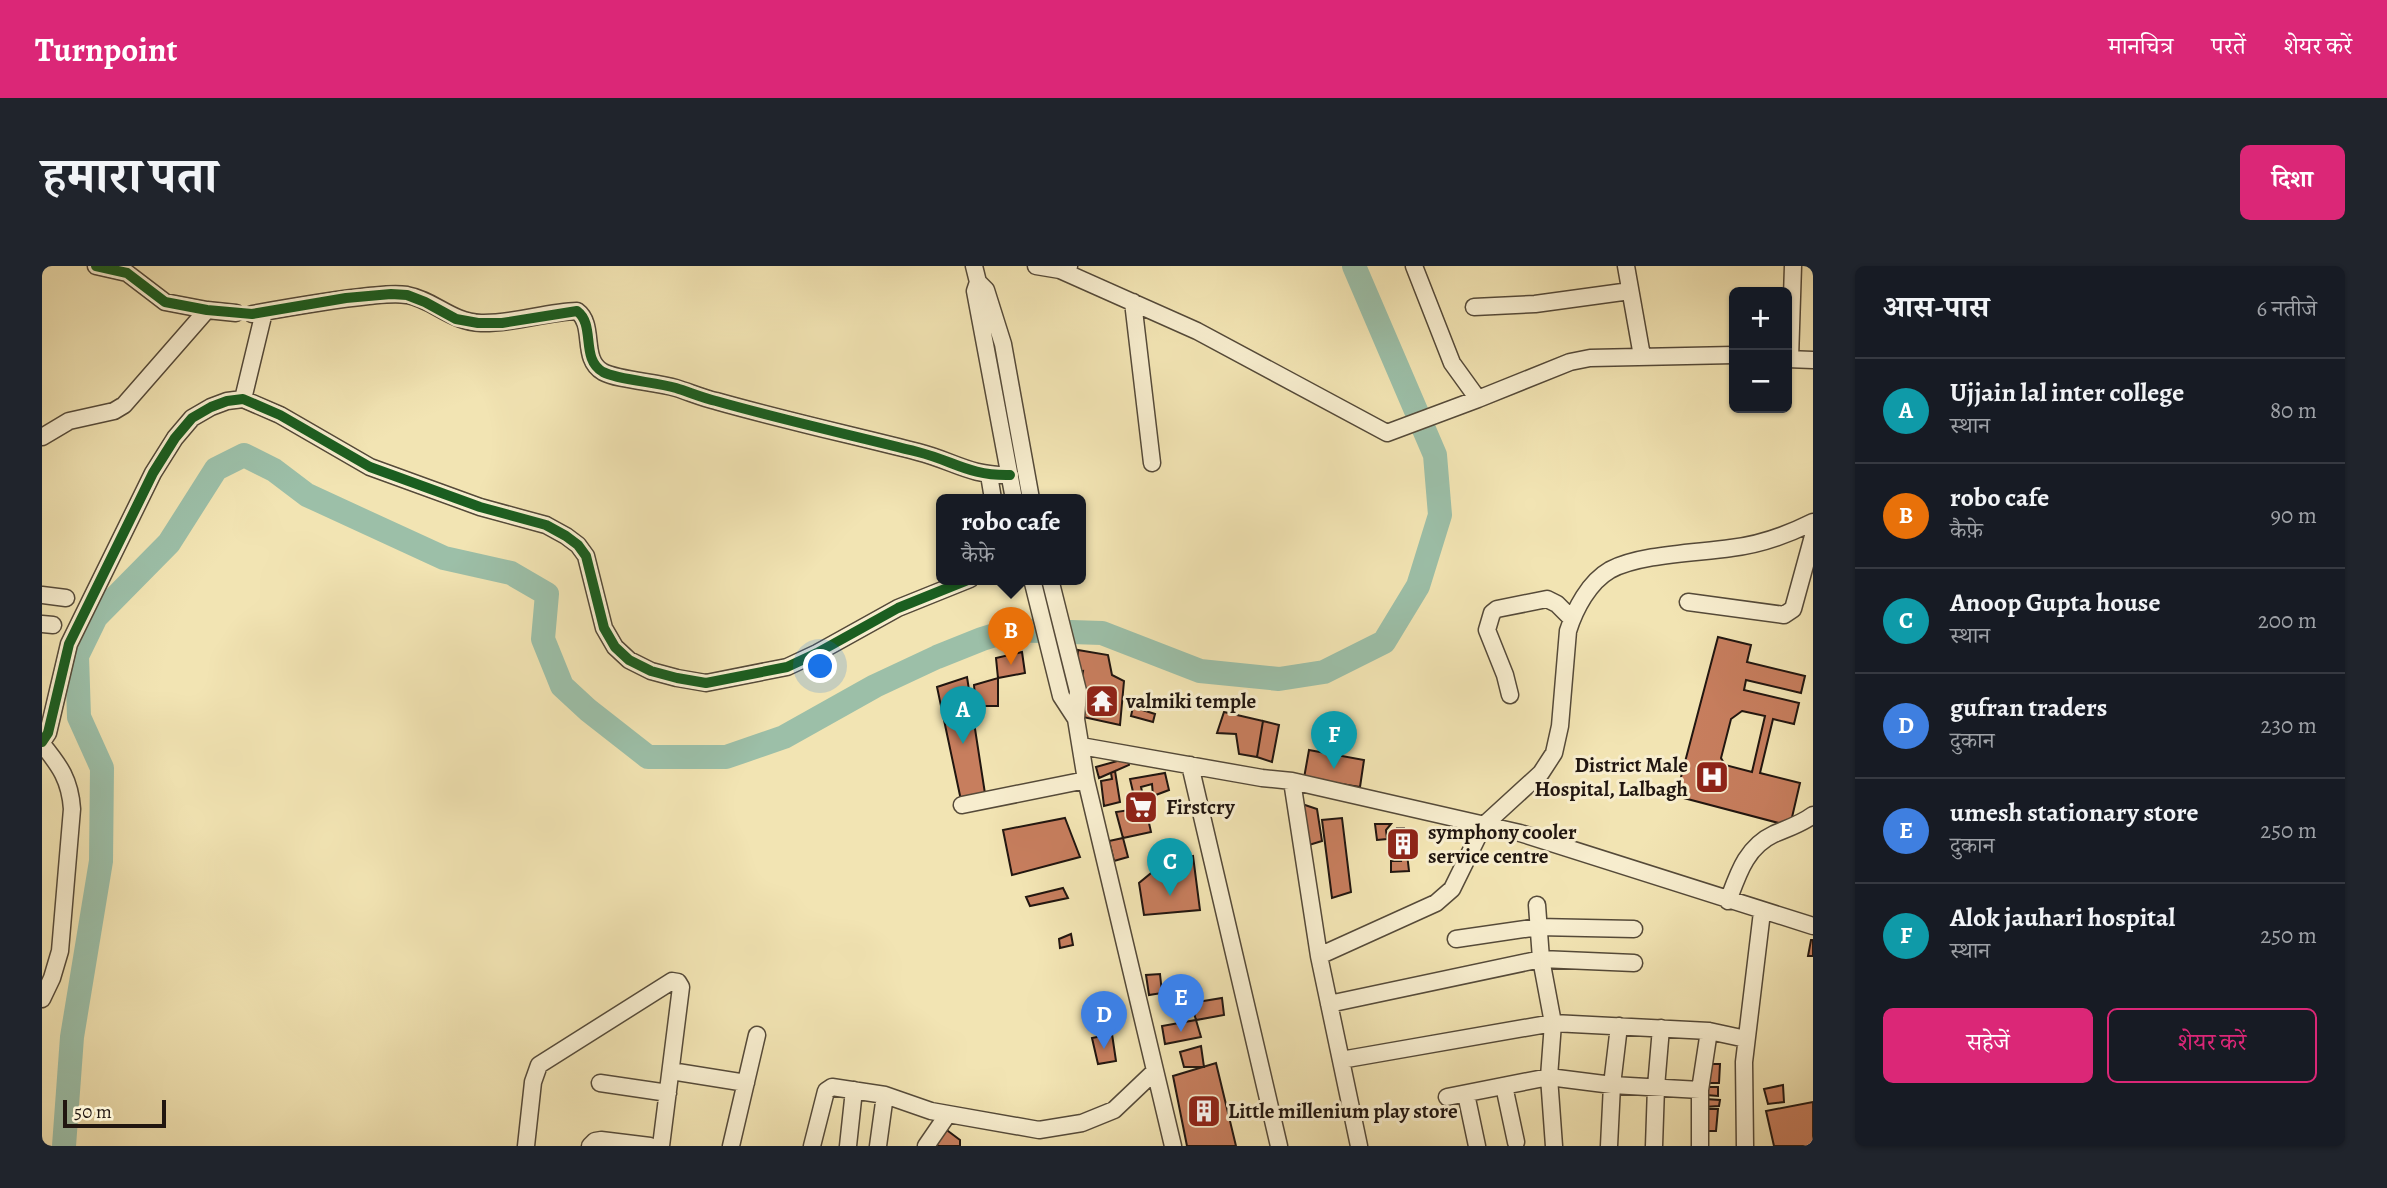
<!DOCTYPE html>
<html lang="hi">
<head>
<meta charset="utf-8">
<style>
	:root { --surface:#171b24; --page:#20242c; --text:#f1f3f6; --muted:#9ea1a6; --line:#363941; --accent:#db2777 }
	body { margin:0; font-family:Alegreya,"Noto Serif Devanagari",serif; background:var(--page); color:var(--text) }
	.controls { position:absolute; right:21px; top:21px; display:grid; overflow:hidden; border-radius:10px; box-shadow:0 2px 5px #0004 }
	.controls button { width:63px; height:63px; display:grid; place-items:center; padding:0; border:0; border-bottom:2px solid var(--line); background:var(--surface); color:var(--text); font:35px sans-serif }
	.scale { position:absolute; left:21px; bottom:18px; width:103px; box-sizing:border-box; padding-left:7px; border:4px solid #211610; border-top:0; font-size:19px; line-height:24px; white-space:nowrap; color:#211610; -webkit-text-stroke:5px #f7edce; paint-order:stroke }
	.you { position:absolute; left:779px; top:401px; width:24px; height:24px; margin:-18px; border:5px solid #fff; border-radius:50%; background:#1a73e8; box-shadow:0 0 0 10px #1a73e833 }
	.badge { display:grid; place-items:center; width:46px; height:46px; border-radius:50%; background:var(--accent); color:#fff; font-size:23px; font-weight:700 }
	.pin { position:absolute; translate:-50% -58px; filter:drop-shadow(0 2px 4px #0008) }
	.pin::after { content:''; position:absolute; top:37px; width:24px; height:21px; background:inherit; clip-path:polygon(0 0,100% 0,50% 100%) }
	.popup { position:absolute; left:894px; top:228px; width:150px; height:91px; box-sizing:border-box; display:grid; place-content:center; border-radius:10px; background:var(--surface); filter:drop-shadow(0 2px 5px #0005); font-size:23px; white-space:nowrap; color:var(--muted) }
	.popup b { font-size:26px; color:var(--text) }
	.popup::after { content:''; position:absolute; left:50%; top:100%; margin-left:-14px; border:14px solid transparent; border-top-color:var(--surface) }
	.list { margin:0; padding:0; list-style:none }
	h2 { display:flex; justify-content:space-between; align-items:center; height:91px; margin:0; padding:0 28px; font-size:30px }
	h2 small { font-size:23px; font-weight:400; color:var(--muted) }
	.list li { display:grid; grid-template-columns:46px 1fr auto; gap:21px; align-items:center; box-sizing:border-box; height:105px; padding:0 28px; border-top:2px solid var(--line) }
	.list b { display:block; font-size:26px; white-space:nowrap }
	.list p { margin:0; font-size:23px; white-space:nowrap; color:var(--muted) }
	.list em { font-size:23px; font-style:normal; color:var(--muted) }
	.actions { display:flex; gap:14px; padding:21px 28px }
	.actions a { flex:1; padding:16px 0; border:2px solid var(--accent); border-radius:10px; text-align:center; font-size:24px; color:var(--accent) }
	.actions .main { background:var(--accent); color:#fff }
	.map { position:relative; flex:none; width:1771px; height:880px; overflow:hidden; border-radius:10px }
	header { display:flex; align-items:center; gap:42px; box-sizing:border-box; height:98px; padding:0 35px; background:var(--accent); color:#fff }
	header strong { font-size:33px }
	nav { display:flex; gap:38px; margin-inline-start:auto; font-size:24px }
	.intro { display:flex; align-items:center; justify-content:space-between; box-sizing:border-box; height:168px; padding:0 42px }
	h1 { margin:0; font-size:49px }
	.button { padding:18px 32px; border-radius:10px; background:var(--accent); color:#fff; font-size:24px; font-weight:700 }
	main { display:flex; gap:42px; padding:0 42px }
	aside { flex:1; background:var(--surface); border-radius:10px; box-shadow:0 2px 5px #0004 }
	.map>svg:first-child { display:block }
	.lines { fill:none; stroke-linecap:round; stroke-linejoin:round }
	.river { stroke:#9cbfa8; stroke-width:24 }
	.building { fill:#c77e5e; stroke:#211610; stroke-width:2; fill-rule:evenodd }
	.minor-casing { stroke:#554a39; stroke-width:19 }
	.minor { stroke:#f7edce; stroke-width:16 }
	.cycleway-casing { stroke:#f7edce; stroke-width:15 }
	.cycleway { stroke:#1b5e20; stroke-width:10 }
	.labels { text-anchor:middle; stroke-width:6; stroke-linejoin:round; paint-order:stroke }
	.poi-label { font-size:21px; font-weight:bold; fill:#211610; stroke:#f7edce; text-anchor:start }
</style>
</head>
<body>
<header>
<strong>Turnpoint</strong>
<nav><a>मानचित्र</a><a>परतें</a><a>शेयर करें</a></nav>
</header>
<div class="intro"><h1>हमारा पता</h1><a class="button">दिशा</a></div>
<main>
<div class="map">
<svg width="1771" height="880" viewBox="0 0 1771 880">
	<rect width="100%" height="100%" fill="#f2e4b3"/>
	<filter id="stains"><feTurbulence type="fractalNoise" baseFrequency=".00286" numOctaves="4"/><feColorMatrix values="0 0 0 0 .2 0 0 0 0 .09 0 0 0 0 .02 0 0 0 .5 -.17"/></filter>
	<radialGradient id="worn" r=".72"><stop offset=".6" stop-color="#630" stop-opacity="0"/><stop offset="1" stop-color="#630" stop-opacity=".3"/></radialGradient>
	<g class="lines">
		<path class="river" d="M22,880L30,771L59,595L60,502L37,451L35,390L54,351L127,277L174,203L202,189L232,204L265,229L402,292L469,307L505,328L501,373L520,420L546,444L606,491H684L742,471L833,420L895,391L940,373L969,364L1060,367L1158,405L1237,413L1282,406L1342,376L1376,320L1398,249L1393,189L1312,0"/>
	</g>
	<path class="building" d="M1676,371L1709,379L1705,396L1763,410L1759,427L1704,414L1702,424L1757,437L1752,458L1731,453L1718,507L1758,517L1748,560L1634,530ZM1700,445L1723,450L1710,506L1683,499L1679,492L1689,453Z
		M1036,384L1066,389L1070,409L1082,415L1078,459L1041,451L1039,418L1041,405L1034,406Z
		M980,386L983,407L956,412L954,392Z
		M925,411L944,534L920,539L895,421Z
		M956,412V440H934L932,419Z
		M1091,441L1113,448L1111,456L1089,450Z
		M1182,446L1221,455L1215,491L1197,488L1194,468L1175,467Z
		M1221,455L1237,459L1230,496L1215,491Z
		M1267,484L1322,494L1318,521L1262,512Z
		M1086,492L1087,499L1057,512L1054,501Z
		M1073,505L1078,536L1062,540L1059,515L1070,513L1069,507Z
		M1123,507L1127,524L1111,530L1110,518L1099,521L1109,566L1081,572L1074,546L1095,543L1088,513Z
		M1260,538L1275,543L1280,575L1267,579Z
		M1023,552L1038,591L970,609L961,564Z
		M1300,552L1309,626L1290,632L1280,554Z
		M1333,558H1349L1344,564L1345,573L1335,574Z
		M1355,562H1362L1367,605L1349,606V595H1359Z
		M1081,572L1086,591L1072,595L1067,575Z
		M1151,590L1158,644L1102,649L1097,617L1119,599Z
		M1021,622L1026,632L988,640L984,631Z
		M1029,668L1031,679L1018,682L1017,673Z
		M1769,674H1771V690H1766Z
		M1118,708L1120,727L1107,729L1104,709Z
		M1180,732L1182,749L1154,754L1149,737Z
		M1154,754L1159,771L1123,778L1120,760Z
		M1070,768L1074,795L1056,798L1050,772Z
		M1159,780L1162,801H1142L1138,786Z
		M1174,797L1194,880H1145L1131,810Z
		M1665,798H1678L1677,817H1665Z
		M1741,819L1742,836L1726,838L1722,823Z
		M1665,821H1676V830L1664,829Z
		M1663,833L1678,834L1677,840L1662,841Z
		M1771,836V880H1732L1724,845Z
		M1663,843H1676L1674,865H1663Z
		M898,859L918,874V880H895Z"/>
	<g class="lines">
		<g class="minor-casing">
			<path id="minor" d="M54,0L85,7L123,36L165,44L194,47
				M932,0L936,16L944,24L961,78L989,233
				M994,0L1018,4L1027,0
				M1372,0L1410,97L1436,133L1528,96L1548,92L1692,89
				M1584,0L1600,90
				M1018,4L1155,65L1345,167L1436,133
				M936,16L933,25L972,233
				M1091,36L1110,197
				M1432,41L1493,38L1588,25
				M210,48C249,41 288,34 327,30C339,29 352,27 365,29C392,34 409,56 439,57C472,58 503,46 535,45C554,59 538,93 561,106C576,114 614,116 634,122C647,126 661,132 674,135C741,154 809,169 876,186C912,195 927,210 968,209
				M1745,93L1771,94
				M1748,93L1751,0
				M201,133L222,46
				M0,171L27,155L72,145L82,139L165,44
				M947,209L951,233
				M990,313L1019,430L1034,453
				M1008,313L1036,425L1034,453L1044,514L1131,880
				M0,329L24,332
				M1646,336L1742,349L1751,343L1771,270
				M0,358L11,359
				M1468,429L1463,409L1445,364L1450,347L1455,343L1505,333L1515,338L1530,353
				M0,476L6,467L27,378L111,207L133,172L150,152L169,141L185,135L201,133L238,149L328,201L438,241L504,259L524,270L536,279L544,290L562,362L573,381L587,394L609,405L635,412L664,417L745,401L775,387L856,342L928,313
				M0,478C18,500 28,514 30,543L18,685L10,712L0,733
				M1039,480L1220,512L1250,515L1478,567L1771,660
				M1148,499L1237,880
				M1250,515L1277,690L1317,880
				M920,539L1044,514
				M1686,635C1696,608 1704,581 1732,568C1746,562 1759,558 1771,549
				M1495,639L1499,693L1511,757L1507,811L1512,880
				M1414,673L1496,661L1592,663
				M1277,690L1394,637L1410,623L1441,560L1499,507L1512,487L1518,460L1526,365C1533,343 1547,316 1568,304C1598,288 1655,287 1689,282C1716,279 1747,268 1771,256
				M1287,738L1499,693L1592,697
				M1299,794L1511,757L1667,765L1704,773
				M629,805L704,817
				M558,817L626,827
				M1462,820L1474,876
				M1424,828L1435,880
				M1405,831L1507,811L1570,819L1658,824
				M484,880L491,816L497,799L630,715L636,716L639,721L619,880
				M548,880L553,875L559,874L608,880
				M689,880L715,769
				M770,880L784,825L790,821L843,829L889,845L997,864L1040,857L1072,844L1112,806
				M806,880L812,824
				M836,880L843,829
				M884,880L906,848
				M1567,880L1570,819L1577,760
				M1612,880L1614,821L1619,762
				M1658,880V824L1667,765
				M1703,880L1702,796L1720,646"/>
		</g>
		<use href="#minor" class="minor"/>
		<g class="cycleway-casing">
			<path id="cycleway" d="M54,0L85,7L123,36L165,44L210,48L304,32L349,28L365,29L383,36L414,53L436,57H460L535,45C554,59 538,93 561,106C576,114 614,116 634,122C647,126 661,132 674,135C741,154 809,169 876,186C912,195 927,210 968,209
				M0,476L6,467L27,378L111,207L133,172L150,152L169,141L185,135L201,133L238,149L328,201L438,241L504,259L524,270L536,279L544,290L562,362L573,381L587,394L609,405L635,412L664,417L745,401L775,387L856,342L928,313"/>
		</g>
		<use href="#cycleway" class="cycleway"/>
	</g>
	<defs>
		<g id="temple-square" transform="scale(1.75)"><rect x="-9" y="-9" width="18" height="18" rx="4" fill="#8f2418" stroke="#f7edce"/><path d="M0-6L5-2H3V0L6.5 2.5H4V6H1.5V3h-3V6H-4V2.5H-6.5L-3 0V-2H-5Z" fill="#fff"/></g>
		<g id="hospital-square" transform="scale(1.75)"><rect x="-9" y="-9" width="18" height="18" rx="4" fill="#8f2418" stroke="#f7edce"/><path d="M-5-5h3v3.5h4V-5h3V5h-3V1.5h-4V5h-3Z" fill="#fff"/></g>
		<g id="supermarket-square" transform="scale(1.75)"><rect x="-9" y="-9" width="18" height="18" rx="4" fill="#8f2418" stroke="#f7edce"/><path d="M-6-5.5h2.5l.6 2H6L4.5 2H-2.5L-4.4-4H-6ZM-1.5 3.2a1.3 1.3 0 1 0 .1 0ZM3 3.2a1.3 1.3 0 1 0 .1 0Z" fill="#fff"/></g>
		<g id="building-square" transform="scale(1.75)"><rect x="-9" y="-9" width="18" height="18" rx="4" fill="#8f2418" stroke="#f7edce"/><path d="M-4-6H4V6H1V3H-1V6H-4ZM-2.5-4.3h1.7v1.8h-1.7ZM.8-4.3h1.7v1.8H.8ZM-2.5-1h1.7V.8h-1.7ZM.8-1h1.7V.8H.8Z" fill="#fff"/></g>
	</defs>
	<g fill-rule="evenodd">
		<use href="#temple-square" x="1060" y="435"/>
		<use href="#hospital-square" x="1670" y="511"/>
		<use href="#supermarket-square" x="1099" y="541"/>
		<use href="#building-square" x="1361" y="578"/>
		<use href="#building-square" x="1162" y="845"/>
	</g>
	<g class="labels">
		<g class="poi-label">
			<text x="1084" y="442">valmiki temple</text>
			<text x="1646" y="506" text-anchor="end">District Male<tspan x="1646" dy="24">Hospital, Lalbagh</tspan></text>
			<text x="1124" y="548">Firstcry</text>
			<text x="1386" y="573">symphony cooler<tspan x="1386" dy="24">service centre</tspan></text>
			<text x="1186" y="852">Little millenium play store</text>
		</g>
	</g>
	<rect width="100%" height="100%" filter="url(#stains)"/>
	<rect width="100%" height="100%" fill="url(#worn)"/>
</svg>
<div class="controls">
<button>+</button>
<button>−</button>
</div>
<div class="scale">50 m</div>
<div class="you"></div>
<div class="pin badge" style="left:921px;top:478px;background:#0f9aa8">A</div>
<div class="pin badge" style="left:969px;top:399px;background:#e8710a">B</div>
<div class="popup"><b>robo cafe</b>कैफ़े</div>
<div class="pin badge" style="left:1128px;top:630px;background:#0f9aa8">C</div>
<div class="pin badge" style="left:1062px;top:783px;background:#3f7fe0">D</div>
<div class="pin badge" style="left:1139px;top:766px;background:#3f7fe0">E</div>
<div class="pin badge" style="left:1292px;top:503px;background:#0f9aa8">F</div>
</div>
<aside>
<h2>आस-पास<small>6 नतीजे</small></h2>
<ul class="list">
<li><span class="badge" style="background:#0f9aa8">A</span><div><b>Ujjain lal inter college</b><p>स्थान</p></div><em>80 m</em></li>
<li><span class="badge" style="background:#e8710a">B</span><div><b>robo cafe</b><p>कैफ़े</p></div><em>90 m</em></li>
<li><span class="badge" style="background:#0f9aa8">C</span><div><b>Anoop Gupta house</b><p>स्थान</p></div><em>200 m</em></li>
<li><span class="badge" style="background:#3f7fe0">D</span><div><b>gufran traders</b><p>दुकान</p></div><em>230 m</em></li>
<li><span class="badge" style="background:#3f7fe0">E</span><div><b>umesh stationary store</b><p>दुकान</p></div><em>250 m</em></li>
<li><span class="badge" style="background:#0f9aa8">F</span><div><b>Alok jauhari hospital</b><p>स्थान</p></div><em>250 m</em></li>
</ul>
<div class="actions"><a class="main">सहेजें</a><a>शेयर करें</a></div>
</aside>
</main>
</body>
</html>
